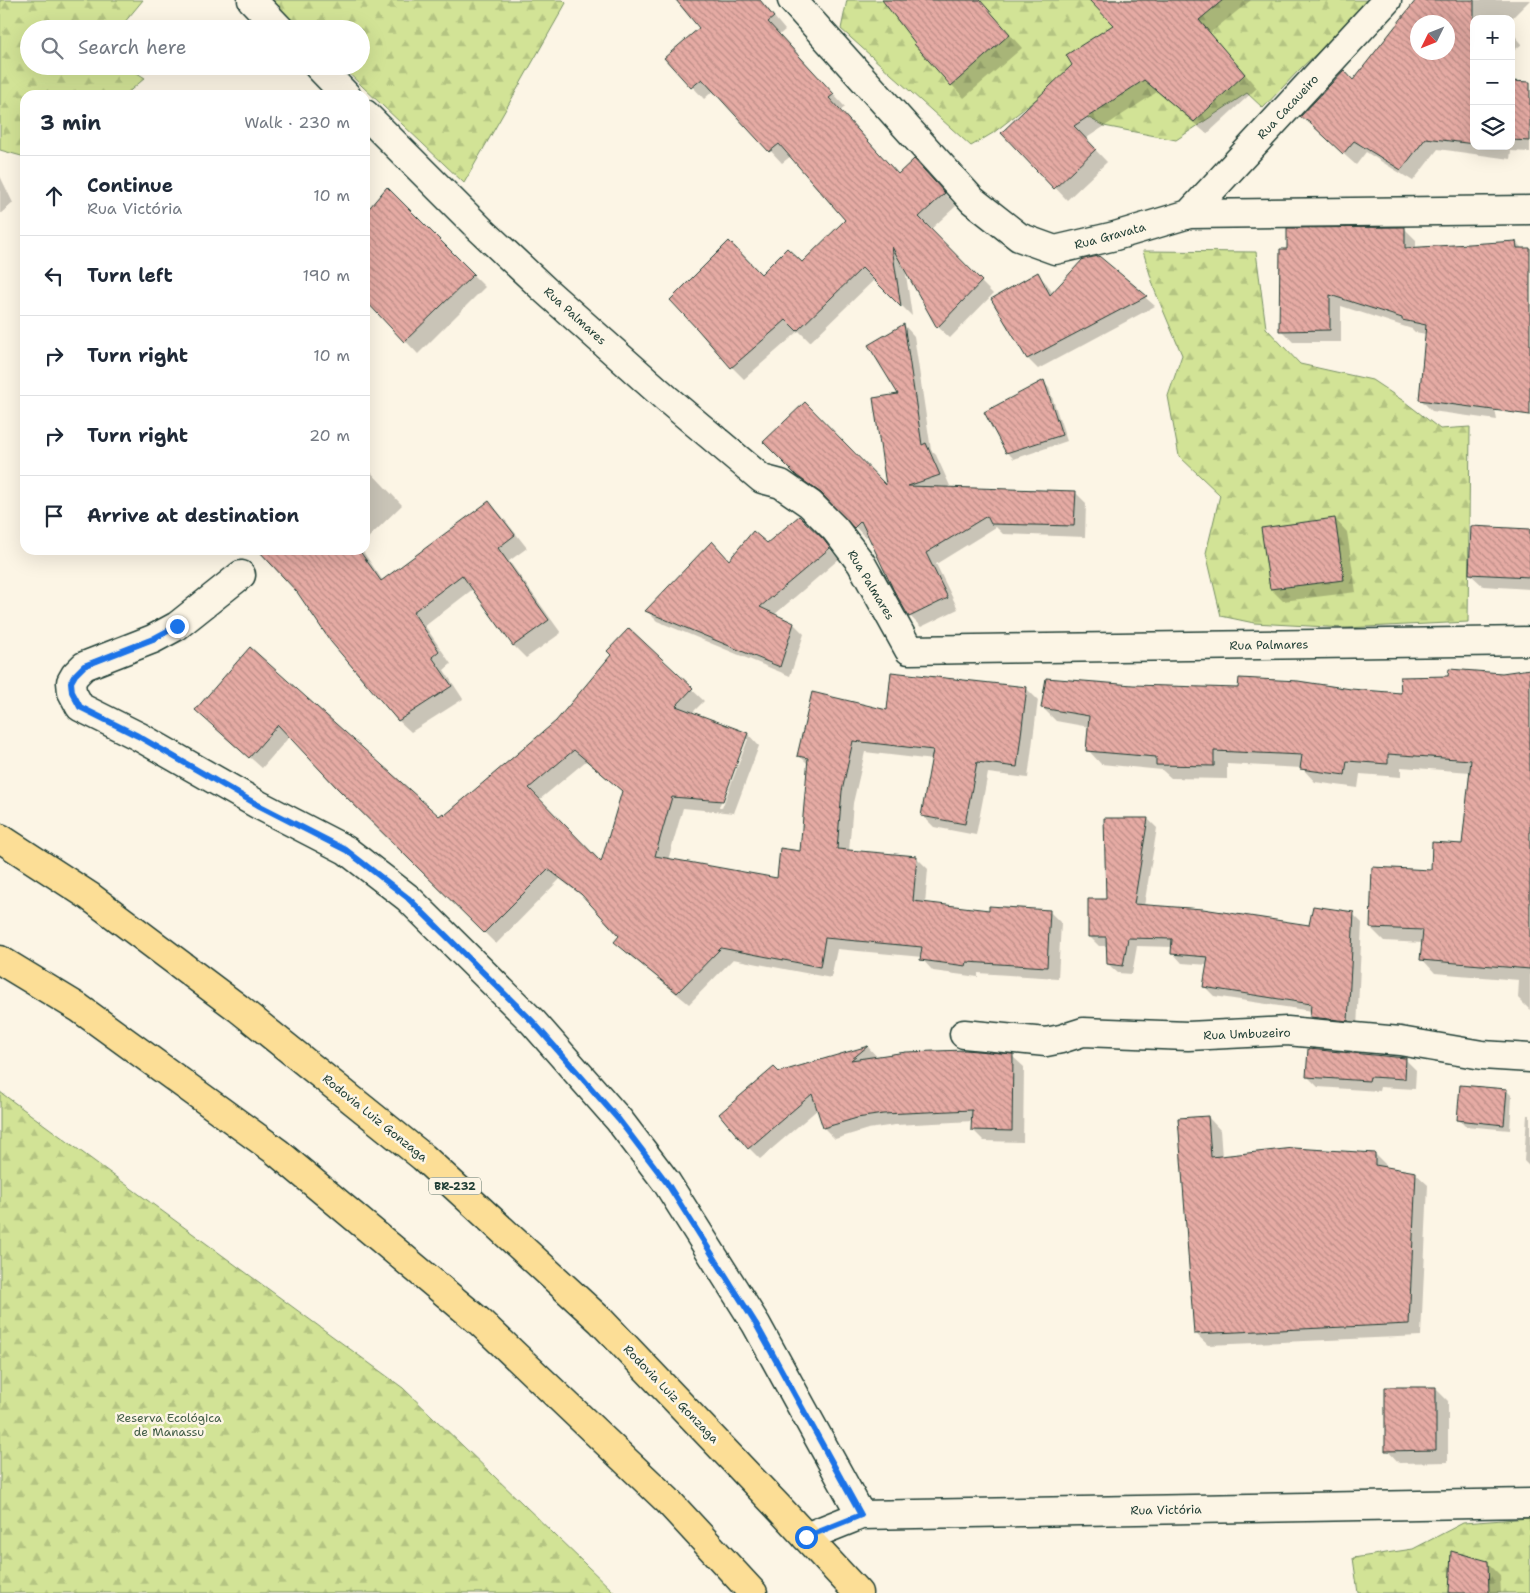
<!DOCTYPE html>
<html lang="en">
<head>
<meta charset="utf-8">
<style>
	:root { --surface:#fff; --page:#f2f2f3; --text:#1f2937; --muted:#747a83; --line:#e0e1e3 }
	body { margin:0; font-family:"Shantell Sans",sans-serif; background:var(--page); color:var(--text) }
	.controls { position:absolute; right:15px; top:15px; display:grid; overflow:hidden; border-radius:10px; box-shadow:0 5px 20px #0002 }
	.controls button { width:45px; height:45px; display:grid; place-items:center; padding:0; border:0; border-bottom:1px solid var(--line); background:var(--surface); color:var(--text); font:25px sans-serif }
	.compass { position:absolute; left:1410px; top:15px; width:45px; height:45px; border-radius:50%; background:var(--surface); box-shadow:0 5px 20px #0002; rotate:227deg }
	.stop { position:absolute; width:15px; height:15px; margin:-11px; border:4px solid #1a73e8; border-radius:50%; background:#fff }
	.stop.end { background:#1a73e8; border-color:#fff; box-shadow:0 1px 5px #0008 }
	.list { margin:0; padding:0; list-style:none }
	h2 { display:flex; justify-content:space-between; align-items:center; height:65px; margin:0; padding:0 20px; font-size:21px }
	h2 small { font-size:16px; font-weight:400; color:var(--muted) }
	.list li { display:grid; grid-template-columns:32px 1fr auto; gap:15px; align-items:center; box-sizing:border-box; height:80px; padding:0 20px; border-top:1px solid var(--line) }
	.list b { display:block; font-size:19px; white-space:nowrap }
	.list p { margin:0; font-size:16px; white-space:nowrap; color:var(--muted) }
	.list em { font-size:16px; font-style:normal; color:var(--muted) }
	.icon { flex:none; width:28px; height:28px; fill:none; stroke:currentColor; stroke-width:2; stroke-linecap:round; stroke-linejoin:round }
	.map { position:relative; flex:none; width:1530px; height:1593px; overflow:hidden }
	.search { position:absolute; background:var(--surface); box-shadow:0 5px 20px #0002; left:20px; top:20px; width:350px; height:55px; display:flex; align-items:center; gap:12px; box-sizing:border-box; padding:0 18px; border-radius:28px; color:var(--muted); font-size:19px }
	.panel { position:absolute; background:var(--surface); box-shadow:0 5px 20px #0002; left:20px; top:90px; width:350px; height:465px; border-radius:15px }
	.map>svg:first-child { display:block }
	.forest { fill:url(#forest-firs); stroke:#789065 }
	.shadow { fill:#0003; fill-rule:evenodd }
	.building { fill:url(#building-back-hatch); stroke:#1f3d34; fill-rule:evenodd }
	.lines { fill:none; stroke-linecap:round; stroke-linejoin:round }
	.minor-casing { stroke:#1f3d34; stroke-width:31 }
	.trunk-casing { stroke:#1f3d34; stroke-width:31 }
	.minor { stroke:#fcf5e5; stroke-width:28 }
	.trunk { stroke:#fcde96; stroke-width:28 }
	.route { stroke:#1a73e8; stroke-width:6 }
	.labels { text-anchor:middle; stroke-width:5; stroke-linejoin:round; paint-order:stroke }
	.shield { fill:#fcf5e5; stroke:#617469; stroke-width:1 }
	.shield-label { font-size:11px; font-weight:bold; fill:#1f3d34 }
	.street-label { font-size:12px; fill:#1f3d34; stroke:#fcf5e5 }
	.park-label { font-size:12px; fill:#435e48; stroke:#fcf5e5 }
</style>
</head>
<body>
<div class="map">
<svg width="1530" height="1593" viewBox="0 0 1530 1593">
	<defs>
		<pattern id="forest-firs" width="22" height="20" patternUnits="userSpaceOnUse" patternTransform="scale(1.25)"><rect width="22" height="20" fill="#d2e396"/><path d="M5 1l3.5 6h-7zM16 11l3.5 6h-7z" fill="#b4c482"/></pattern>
		<pattern id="building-back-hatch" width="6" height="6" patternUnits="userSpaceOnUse" patternTransform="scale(1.25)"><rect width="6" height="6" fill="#e6aba4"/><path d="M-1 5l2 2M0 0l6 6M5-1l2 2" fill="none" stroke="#ba8c86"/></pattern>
	</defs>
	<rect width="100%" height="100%" fill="#fcf5e5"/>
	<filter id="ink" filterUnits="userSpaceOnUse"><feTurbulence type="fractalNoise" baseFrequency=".02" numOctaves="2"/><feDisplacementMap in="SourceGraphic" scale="10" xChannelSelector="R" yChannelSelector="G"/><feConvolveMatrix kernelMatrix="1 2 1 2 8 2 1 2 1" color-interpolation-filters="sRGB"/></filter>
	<g filter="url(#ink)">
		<path class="forest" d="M0,0H143L119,29H29V66H126L145,78L125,95H25V157L0,150Z
			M271,0H563L566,3L464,183L341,66H361V29H301Z
			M847,0H1374L1300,69L1263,108L1247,93L1176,140L1104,126L1043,94L993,133L971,146L841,29Z
			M1143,251L1256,252L1266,328L1300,364L1372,380L1405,402L1440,429L1470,427L1468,622L1345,628L1254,623L1221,616L1206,553L1220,495L1179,456L1168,396L1182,355L1155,291Z
			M0,1092L403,1388L615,1593H0Z
			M1530,1518V1593H1358L1353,1558L1413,1549L1463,1523Z"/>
		<path class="shadow" d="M678,0H760L785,30L779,35L845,107L840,111L899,175L926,173L956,206L930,230L993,294L950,338L938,327L905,268L912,316L875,279L810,342L799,331L744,379L732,367L761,275L802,264L847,220L791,156L782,163L714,90L704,99L666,58L701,28Z
			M884,0H979L1022,48L964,98L952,85Z
			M1091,0H1251L1210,33L1257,88L1207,134L1157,92L1085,139L1107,162L1067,200L1003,133L1115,25Z
			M1418,0H1530L1511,19H1474V146H1511V80L1513,82L1530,83V152L1511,151L1510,159L1438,149L1413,181L1366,152L1356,165L1302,117L1353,81ZM1418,22H1448V52H1418Z
			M1511,31L1522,44L1511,53Z
			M0,176L13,203L0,214Z
			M387,189L485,287L418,354L365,298V215Z
			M1404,228L1416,240V248L1516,242L1523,249H1530V392L1492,393L1497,420L1432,411L1420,399L1426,334L1415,332L1412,329L1341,306V342H1293L1281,330L1289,250Z
			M1099,257L1155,306L1038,369L1028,359L1037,274L1047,284L1053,294Z
			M904,325L914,336L931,450L936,455L950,486L945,488L1075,492L1086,503L1085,537L1003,534L996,527L936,564L958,609L921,627L910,616L869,535L865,537L831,502L809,487L765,442L888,488L900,395Z
			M1043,382L1049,388L1067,441L1014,459L1008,453L985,413Z
			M365,466L402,505L365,541Z
			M488,502L501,515L527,548L509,561L561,633L526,658L514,646L473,589L425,626L451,664L444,670L463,699L411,732L398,720L298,592L261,550H362L383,581Z
			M799,517L839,559L774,615L794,624L804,634L790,676L657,621L647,611L730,561L767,545Z
			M1335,519L1347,532L1356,592L1283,601L1271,589Z
			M1530,530V589L1483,586L1470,574Z
			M629,630L704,701L692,713L748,734L759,746L734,813L683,808L668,860L778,880L801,853L809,765L799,755L888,712L1026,688L1038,700L1028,778L988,773L976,835L934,827L922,815L933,760L865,752L853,803L849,851L916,857L928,869L925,904L990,911H1049L1061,923L1058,978L978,973V977L933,971L922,959V957L837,949L831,978L733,959L689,1004L627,953L616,942L621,936L590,902L560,879L496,944L338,787L290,736L262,768L209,721L250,649L439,818L445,816L557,722L613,655ZM745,739H748L722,808L719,807ZM586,761L623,792L602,864L539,800Z
			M1530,670V1010L1518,998L1519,980L1435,973L1422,959L1423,943L1384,941L1371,928L1432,871L1463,845L1471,772L1401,767V777L1360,774L1358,788L1315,782L1302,768L1227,764V779L1171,778L1162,770L1101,764L1088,750L1089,727L1056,721L1042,707L1133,686L1351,691L1402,695L1502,674Z
			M1148,819L1157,828L1144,906L1310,927L1353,914L1362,923L1357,1029L1321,1026L1311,1017L1312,1011L1214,996L1205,987L1208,965L1182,963L1173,953V947L1137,946L1132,974L1118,973L1108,964V946H1099L1089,936Z
			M868,1047L878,1058L1012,1056L1024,1067L1023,1142L984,1141L973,1130V1121L895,1125L868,1129L835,1139L824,1128L818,1109L760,1159L749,1148L779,1074Z
			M1405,1059L1416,1070L1415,1089L1380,1087L1379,1091L1318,1087L1308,1077Z
			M1506,1090L1512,1096L1510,1130L1465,1126L1459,1120Z
			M1527,1115H1530V1167L1524,1161Z
			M1208,1117L1220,1130L1222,1157L1375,1154L1387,1166V1169L1415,1173L1428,1185L1421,1336L1208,1345L1195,1333Z
			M1435,1388L1448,1401V1462L1399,1463L1387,1450Z
			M1487,1562L1500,1575L1501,1593H1451Z"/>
		<path class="building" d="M676,0H760L774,17L768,22L834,94L829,98L898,174L914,159L945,193L919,217L982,281L937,328L892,247L901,307L862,268L797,331L786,320L731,368L698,330L670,300L729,241L761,274L787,248L802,262L845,220L779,144L769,152L702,79L691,88L664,58L699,28Z
			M882,0H980L1010,34L951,86L914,44L915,43Z
			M1089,0H1223L1199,20L1245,74L1194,122L1144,80L1074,126L1096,149L1054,189L1001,133L1072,65L1066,55L1113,25Z
			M1416,0H1474V144L1426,138L1401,170L1354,141L1343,154L1309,122L1300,117L1344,70L1353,80ZM1418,22H1448V52H1418Z
			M1511,81L1530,82V141L1511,140Z
			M387,187L474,274L404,342L365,300V213Z
			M1405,227V248L1516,241L1517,248H1530V415L1419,400L1426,325L1402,320V318L1330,295V330L1279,331L1280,249H1287V228Z
			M1099,256L1147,296L1027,359L991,299L1038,272L1050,295L1083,259Z
			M904,324L922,445L926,443L940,475L908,486L1076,491L1074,526L991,524L987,516L926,553L948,598L909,617L893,589L861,521L854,528L821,493L797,476L763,442L805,402L886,485L873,398L898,394L868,345Z
			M1044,380L1062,435L1006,453L984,412Z
			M489,501L515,535L498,548L549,620L513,646L462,575L413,612L439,651L432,657L452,686L398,721L331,642L297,592L258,550H359L381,581Z
			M799,516L823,539L830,548L760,607L794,623L780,667L645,611L712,541L729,560L753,531L767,543Z
			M1335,518L1344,580L1270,589L1261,528Z
			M1471,526L1530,529V577L1469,574Z
			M629,628L693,688L676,706L748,733L723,801L672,797L655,856L777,878L780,848L800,851L808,758L797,756L812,692L887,710L891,672L1027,687L1017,767L977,762L965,824L921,816L933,750L853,741L842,791L837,849L917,856L913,901L989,910V906L1050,910L1047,967L967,962L966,966L920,960L922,947L825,938L820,967L721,948L677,993L614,942L619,936L581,894L548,869L484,933L337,788L278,725L249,758L195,710L250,647L439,816L443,813L445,815L556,721L611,655L607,651ZM574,750L622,791L601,862L529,788Z
			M1449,669L1502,673L1530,669V969L1420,960L1423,930L1370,928L1372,867L1431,870L1432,842L1462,844L1471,760L1388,754V764L1347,761L1345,775L1300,769L1302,755L1214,751V766L1156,765V757L1086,751L1089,716L1041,708L1046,678L1133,685L1238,688L1239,678L1298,681L1351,689L1401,693L1400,677L1448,676Z
			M1104,818H1148L1134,904L1203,909L1309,925L1313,906L1354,912L1348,1021L1310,1017L1311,1004L1203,987L1208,957L1171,954L1172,939L1128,938L1123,966L1107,964L1106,937H1088V899H1106Z
			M868,1046L851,1060L906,1052L965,1050L1013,1054L1012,1131L971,1130L972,1110L883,1114L857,1118L823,1128L812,1094L748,1149L719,1114L774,1067L779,1072Z
			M1308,1049L1406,1058L1405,1079L1370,1077L1369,1081L1306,1077Z
			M1460,1085L1507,1089L1504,1125L1457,1120Z
			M1208,1116L1211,1157L1294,1148L1375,1153V1165L1416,1172L1409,1324L1194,1334L1178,1118Z
			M1385,1387H1436V1450L1385,1451Z
			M1451,1551L1488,1561L1489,1593H1449Z"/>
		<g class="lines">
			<g class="minor-casing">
				<path id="minor" d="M252,0L280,29
					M792,0L972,200L1019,237L1055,250L1115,236L1189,214L1530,210
					M318,66L346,95
					M365,114L479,228L546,291L667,399L762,479L781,484L810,504L835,529L861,563L909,650L1530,641
					M1189,214L1387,0
					M241,575L177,626L153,639L84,666L75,675L71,682L72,692L80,707L138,736L259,805L346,850L408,898L533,1022L619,1120L667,1183L756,1324L861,1515
					M964,1034L1046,1042L1061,1039L1083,1032L1188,1036L1287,1031L1400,1041L1482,1055L1530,1058
					M806,1537L861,1515L1530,1503"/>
			</g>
			<g class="trunk-casing">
				<path id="trunk" d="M0,838L89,896L238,1008L423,1157L601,1321L781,1510L858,1593
					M0,960L79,1008L277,1152L480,1322L667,1500L753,1593"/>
			</g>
			<use href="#minor" class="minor"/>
			<use href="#trunk" class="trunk"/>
		</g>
	</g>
	<g class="lines" filter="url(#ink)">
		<path class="route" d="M177,626L153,639L84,666L75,675L71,682L72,692L80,707L138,736L258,805L346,850L408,898L533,1022L619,1120L667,1183L756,1324L861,1515L806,1537"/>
	</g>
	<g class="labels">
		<rect class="shield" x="429" y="1177.5" width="52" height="17" rx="4"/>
		<g class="shield-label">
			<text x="455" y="1190">BR-232</text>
		</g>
		<g class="street-label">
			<text transform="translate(1288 107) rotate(-47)" y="4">Rua Cacaueiro</text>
			<text transform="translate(1110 236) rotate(-15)" y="4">Rua Gravata</text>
			<text transform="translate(575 316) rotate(42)" y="4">Rua Palmares</text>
			<text transform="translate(871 585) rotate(59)" y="4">Rua Palmares</text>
			<text transform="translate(1269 645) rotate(-1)" y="4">Rua Palmares</text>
			<text transform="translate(1247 1034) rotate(-2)" y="4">Rua Umbuzeiro</text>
			<text transform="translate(375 1118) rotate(39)" y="4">Rodovia Luiz Gonzaga</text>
			<text transform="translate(671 1394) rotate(46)" y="4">Rodovia Luiz Gonzaga</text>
			<text transform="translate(1166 1510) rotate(-1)" y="4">Rua Victória</text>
		</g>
		<g class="park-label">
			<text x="169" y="1422">Reserva Ecológica<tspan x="169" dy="14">de Manassu</tspan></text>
		</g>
	</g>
</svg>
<div class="controls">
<button>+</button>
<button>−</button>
<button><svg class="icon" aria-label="layers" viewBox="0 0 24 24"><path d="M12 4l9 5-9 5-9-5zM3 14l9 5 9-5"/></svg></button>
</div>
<svg class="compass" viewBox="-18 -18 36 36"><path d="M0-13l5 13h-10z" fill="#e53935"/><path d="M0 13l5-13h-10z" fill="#747a83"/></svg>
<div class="stop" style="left:806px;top:1537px"></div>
<div class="stop end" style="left:177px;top:626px"></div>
<div class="search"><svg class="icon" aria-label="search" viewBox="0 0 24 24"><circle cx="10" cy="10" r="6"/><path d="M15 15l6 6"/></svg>Search here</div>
<section class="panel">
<h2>3 min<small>Walk · 230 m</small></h2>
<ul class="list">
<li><svg class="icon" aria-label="ahead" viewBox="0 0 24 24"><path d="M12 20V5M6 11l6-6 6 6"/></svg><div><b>Continue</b><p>Rua Victória</p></div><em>10 m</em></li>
<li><svg class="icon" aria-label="left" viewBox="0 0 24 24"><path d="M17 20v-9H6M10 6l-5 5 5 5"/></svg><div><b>Turn left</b></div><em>190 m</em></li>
<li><svg class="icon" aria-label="right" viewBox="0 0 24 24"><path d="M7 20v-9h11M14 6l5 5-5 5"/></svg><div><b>Turn right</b></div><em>10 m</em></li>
<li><svg class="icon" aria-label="right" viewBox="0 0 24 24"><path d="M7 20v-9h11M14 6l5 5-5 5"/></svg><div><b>Turn right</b></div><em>20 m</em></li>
<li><svg class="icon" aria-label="arrive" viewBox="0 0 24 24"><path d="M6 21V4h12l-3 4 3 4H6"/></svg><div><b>Arrive at destination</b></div></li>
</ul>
</section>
</div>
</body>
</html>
